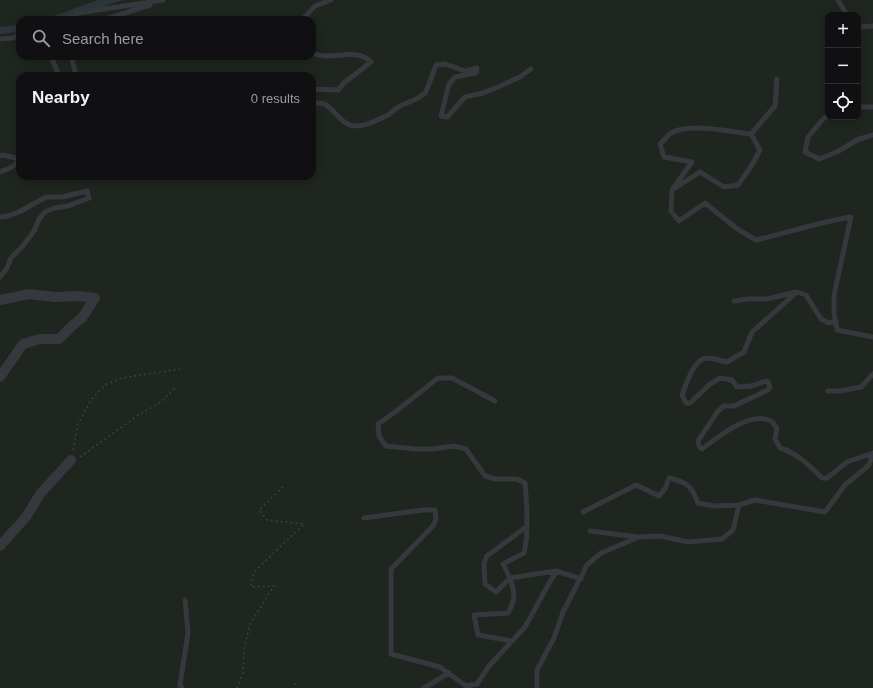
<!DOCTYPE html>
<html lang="en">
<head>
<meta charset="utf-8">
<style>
	:root { --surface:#101012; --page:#1e1e20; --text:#f1f3f6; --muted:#9c9d9f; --line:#303032 }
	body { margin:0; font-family:Arial,sans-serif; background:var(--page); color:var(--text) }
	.controls { position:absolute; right:12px; top:12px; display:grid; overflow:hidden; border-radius:8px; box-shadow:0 2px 10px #0003 }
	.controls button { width:36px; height:36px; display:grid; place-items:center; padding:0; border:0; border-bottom:1px solid var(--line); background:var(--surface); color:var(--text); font:20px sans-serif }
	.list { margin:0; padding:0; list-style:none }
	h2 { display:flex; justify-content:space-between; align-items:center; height:52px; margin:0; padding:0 16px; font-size:17px }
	h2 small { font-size:13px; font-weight:400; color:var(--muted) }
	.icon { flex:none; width:22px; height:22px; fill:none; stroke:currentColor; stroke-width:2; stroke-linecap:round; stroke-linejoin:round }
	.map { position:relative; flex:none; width:873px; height:688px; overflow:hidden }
	.search { position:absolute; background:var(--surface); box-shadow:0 2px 10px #0003; left:16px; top:16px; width:300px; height:44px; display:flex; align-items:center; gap:10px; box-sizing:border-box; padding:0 14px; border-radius:12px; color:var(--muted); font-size:15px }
	.panel { position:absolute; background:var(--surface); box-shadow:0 2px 10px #0003; left:16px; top:72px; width:300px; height:108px; border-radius:12px }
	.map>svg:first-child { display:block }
	.green { fill:#1e261f; fill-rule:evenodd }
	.water { fill:#2c353c }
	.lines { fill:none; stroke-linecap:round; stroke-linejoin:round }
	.path { stroke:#3d3f44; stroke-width:1.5; stroke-dasharray:2 3; stroke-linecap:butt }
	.service { stroke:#37383d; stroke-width:5 }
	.minor { stroke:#37383d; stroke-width:10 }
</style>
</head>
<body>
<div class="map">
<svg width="873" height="688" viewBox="0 0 873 688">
	<rect width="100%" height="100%" fill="#161618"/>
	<path class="green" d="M0,0H873V688H0ZM828,15H858V117H828ZM20,20H312V56H20ZM20,76H312V176H20Z"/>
	<path class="water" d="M98,0H123L63,20H42Z
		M20,25V32L0,34V27Z"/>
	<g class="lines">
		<path class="path" d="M73,450L78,424L91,400L105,385L121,378L180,369
			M80,457L137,416L161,402L177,386
			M295,683L296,688
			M237,688L243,673L244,650L250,624L274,586L251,587L254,572L304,524L267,520L259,510L285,485"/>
		<path class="service" d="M838,0L847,15
			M60,20L79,13L163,0
			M103,20L150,5
			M302,20L315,6L331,0
			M858,27L873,26
			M0,39L12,38L20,35
			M312,53C331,62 356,46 371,62L344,83L338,90L312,89
			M51,56L59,76
			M73,56L72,59L76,76
			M777,79L775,106L751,134C730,132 690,122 671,133C667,136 664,141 660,144L664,157L692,162L672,190L671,211L679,221L705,203L736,228L756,240C788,233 819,222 851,217L834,295V313L837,330L873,337
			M312,104C331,98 335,120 350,125C361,129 378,120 388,115C392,112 396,108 400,106C408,102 418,100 425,93C427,91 434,70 436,65L445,64L465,71L477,68L476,73L455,77L449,84L441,116L447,117L465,97L483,93L498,87L520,77L531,69
			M858,107H873
			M828,116L824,118L808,137L805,152L819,159L837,152L857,140L873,135
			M0,156L3,155L20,159
			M0,172L10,168L20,161
			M675,188L700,172L724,187L738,185L752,165L760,150L751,134
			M0,217L8,216L19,212L46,197H62L87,191L89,198L68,206L54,208L45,212L39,219L34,231L22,247L11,258L7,268L0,277
			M734,301L748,299H767L796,292
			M836,321L829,323L821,319L806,295L797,292L752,332L744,352L727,362C721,361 714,358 708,358C694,357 686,385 682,395L686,403H690L710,384L720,378L732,380L737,387L751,386L766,381L768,382L770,387L768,390L734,406H724L718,411L698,441L699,446L702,449C718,437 750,410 771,421C773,422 775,426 777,428L775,439L780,448C797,453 810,466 822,478H827L847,462L873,453
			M828,391H840L861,387L873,374
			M495,401L452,378H438L395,412L378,424L379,436L386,446L415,449H432L454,446L466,449L485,476L495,479H517L525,483C527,504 529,532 524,553L503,564L510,578L556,571L581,579
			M583,512L636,485L659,496L665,489L669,478C687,482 692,486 698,503L714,506L739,505
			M364,518L423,510H435L436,519L433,526L391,569V654L440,667L466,686L477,684L489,666L525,627L556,571
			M590,531L638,537
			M512,641L478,635L474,615L508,613C516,599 515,593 510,578L496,592L485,584L484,563L487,556L526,527
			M182,688L180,685L188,633L185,600
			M424,688L449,673
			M537,688V670L554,638L563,612L587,565L601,553L639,537L660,536L688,542L722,539L733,530L739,505L755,500L825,512L845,485L869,465L873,453"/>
		<path class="minor" d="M0,300L29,294L55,297L78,296L95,298L82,318L73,325L59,339H40L23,344L0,377
			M0,546L26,517L40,494L71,460"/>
	</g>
</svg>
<div class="controls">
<button>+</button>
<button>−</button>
<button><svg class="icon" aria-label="locate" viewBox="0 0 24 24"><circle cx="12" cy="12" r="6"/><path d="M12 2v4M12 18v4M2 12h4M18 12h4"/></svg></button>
</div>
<div class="search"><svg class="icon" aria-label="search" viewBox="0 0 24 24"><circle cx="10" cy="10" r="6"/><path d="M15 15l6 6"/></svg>Search here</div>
<section class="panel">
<h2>Nearby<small>0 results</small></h2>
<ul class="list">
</ul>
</section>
</div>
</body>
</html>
